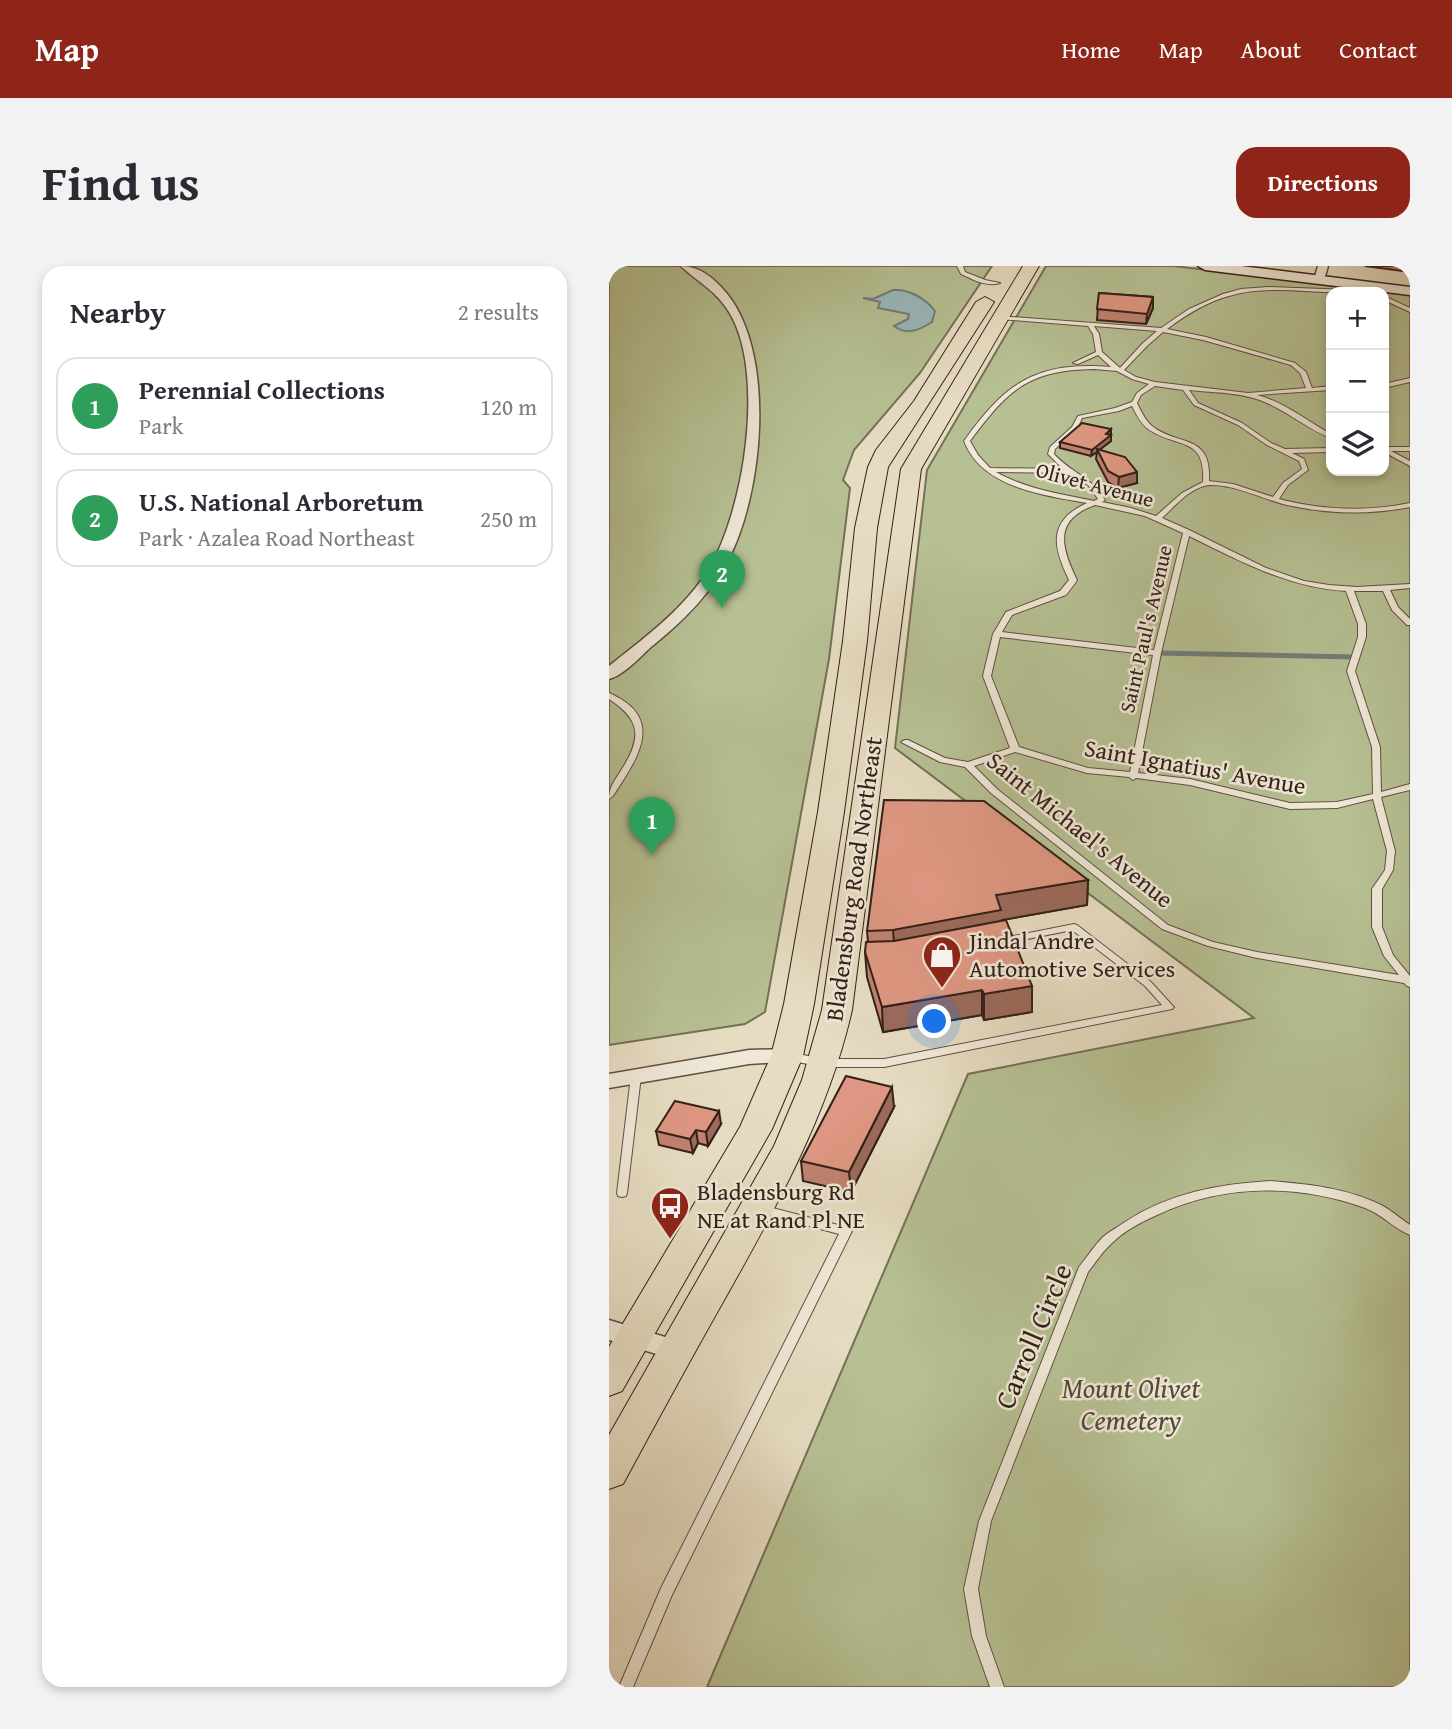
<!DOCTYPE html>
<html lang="en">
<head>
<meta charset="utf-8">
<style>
	:root { --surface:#fff; --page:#f2f2f3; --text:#2b2b33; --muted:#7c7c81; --line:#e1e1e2; --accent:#8f2418 }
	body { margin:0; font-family:"Gentium Book Plus",serif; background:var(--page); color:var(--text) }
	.controls { position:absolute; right:21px; top:21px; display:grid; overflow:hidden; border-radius:14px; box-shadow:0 4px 10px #0003 }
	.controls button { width:63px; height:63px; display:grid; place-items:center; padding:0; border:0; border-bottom:2px solid var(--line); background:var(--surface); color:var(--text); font:35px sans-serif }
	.you { position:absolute; left:326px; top:756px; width:24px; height:24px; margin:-18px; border:5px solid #fff; border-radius:50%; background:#1a73e8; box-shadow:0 0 0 10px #1a73e833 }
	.badge { display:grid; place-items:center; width:46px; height:46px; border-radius:50%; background:var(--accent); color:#fff; font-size:23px; font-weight:700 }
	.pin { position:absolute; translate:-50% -58px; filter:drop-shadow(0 2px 4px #0008) }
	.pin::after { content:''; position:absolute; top:37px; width:24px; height:21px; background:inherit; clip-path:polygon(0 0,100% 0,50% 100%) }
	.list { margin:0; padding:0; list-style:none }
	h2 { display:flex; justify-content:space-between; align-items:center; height:91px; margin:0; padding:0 28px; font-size:30px }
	h2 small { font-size:23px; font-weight:400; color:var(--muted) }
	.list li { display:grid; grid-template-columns:46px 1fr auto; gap:21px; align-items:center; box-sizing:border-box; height:98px; margin:0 14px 14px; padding:0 14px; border:2px solid var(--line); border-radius:21px }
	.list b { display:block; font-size:26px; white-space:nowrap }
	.list p { margin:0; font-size:23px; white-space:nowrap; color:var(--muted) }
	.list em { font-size:23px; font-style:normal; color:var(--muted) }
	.icon { flex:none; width:38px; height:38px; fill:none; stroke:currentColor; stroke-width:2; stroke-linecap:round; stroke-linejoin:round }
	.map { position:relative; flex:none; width:801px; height:1421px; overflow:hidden; border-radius:21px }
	header { display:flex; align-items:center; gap:42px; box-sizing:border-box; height:98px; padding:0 35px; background:var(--accent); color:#fff }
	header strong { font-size:33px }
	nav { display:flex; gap:38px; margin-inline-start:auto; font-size:24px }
	.intro { display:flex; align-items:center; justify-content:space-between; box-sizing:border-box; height:168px; padding:0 42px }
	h1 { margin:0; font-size:49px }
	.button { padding:18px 32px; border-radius:21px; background:var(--accent); color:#fff; font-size:24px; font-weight:700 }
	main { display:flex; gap:42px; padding:0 42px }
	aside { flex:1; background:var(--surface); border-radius:21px; box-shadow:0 4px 10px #0003 }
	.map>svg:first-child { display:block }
	.green { fill:#b6c093; stroke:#757056; stroke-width:2; fill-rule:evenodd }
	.water { fill:#9ab9bc; stroke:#717c7a; stroke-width:2 }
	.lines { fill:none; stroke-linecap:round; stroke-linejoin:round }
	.stream { stroke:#717c7a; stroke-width:5 }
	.lane-casing { stroke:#604f42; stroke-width:2 }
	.street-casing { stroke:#604f42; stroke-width:3 }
	.secondary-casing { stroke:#342018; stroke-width:3 }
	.primary-casing { stroke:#342018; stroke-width:2 }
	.lane { fill:#efe8d7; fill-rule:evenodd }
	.street { fill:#efe8d7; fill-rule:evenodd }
	.secondary { fill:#efe8d7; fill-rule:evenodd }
	.primary { fill:#e6dcc2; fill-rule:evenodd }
	.wall { fill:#bf8270; stroke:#342018; stroke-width:2 }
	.shaded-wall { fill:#9b6a5b; stroke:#342018; stroke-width:2 }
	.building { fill:#de9782; stroke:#342018; stroke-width:2 }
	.labels { text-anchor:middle; stroke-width:5; stroke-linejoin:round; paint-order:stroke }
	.far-street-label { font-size:21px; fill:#342018; stroke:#efe8d7 }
	.street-label { font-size:24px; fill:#342018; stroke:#efe8d7 }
	.poi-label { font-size:24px; fill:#342018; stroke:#efe8d7; text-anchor:start }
	.near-street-label { font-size:28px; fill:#342018; stroke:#efe8d7 }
	.near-park-label { font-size:28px; font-style:italic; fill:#544837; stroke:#efe8d7 }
</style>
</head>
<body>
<header>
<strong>Map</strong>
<nav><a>Home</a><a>Map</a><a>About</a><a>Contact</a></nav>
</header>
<div class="intro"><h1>Find us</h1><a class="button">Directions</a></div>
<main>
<aside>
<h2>Nearby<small>2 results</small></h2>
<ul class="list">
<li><span class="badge" style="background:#2e9e5b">1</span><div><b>Perennial Collections</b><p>Park</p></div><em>120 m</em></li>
<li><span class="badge" style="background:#2e9e5b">2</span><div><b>U.S. National Arboretum</b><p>Park · Azalea Road Northeast</p></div><em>250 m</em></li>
</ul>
</aside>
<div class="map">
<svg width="801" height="1421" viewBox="0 0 801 1421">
	<rect width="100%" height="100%" fill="#e6dcc2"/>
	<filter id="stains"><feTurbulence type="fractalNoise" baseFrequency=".00286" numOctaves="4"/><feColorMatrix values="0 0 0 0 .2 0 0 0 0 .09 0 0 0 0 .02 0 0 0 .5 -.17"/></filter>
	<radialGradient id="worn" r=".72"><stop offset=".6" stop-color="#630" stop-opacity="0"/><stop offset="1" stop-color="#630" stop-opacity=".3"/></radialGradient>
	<path class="green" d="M0,0H383L311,107L245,184L234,214L241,222L220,393L156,746L136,758L0,779Z
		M437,0H565L801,29V1421H98L359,808L645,752L286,482L318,204ZM722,26H775V205H722Z"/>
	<path class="water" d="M284,24C300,23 316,32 326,45L323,56C310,64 298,70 285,60L299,53L300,48L269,42L271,36L254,32L264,33Z"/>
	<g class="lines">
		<path class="stream" d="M548,387L745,391"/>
		<g class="lane-casing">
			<path id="lane" d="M348,0H354L356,6L376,14L391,17C377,21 365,14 352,8Z
				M659,21L741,24L744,26C703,28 660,18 620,30C597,36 577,49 558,63L597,71L686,97L697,106L703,122L722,120V124L648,129C675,136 698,155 722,168V172C700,164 682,148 660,138C636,126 607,127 580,124L589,137L633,157L662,177L676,183L722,182V186L683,187L695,193L699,204L679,219L670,233C712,244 758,246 801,237V241C761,249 718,248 678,239C656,234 616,214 595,220C578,225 565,241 553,252L580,264L657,302L695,315L720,319L748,321L801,318V322L781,324L789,341L801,353V359H798L783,344L774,325H745L757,358V371L746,405L771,481L772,526L801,518V524L772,531L786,585L784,604L773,623V661L784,689L801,710V721L798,720L795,717L648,692L599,680L553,663L382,527L356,501L331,496L292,476L296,474H299L336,492L359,496L401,482L374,410L384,368L397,346L451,325L460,314C444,281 438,255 478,237C434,229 373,222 355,175C397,116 428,95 502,101L489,89L469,98L464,97L487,86L484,68L479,60L391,53L389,52V50L552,62L580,43L614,28L632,23ZM485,60L548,65L534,77L511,102L493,86L490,68ZM554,66L594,74L682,99L691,107L697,122L639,127L546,116L527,111L515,104L538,80ZM485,103L508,105L523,113L540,118L528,127L523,136L506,142L469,150L463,161L441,181L439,188L454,203L381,202L369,189L361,175C399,124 419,104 485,103ZM546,120L574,124L585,139L629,159L658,179L690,195L693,203L674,217L664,231L624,218L600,215C603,167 570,181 543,160C536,154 532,145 528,137L532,129ZM523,140C527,148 532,158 539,163C567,183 597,169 594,216L573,227L547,250L522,242L493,236L496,234C483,211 462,207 445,188L446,183L468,163L473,152L510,145ZM387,206L460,207L480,220L489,233L485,235C452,228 417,223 387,206ZM486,239L536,250L574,267L545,384L393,366L403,349L457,329L467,316L468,314C452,281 444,254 486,239ZM580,270C631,295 680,322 737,325L749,358V371L738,405L763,481L764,528L728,536L681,537L581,513L529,507L552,387ZM391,371L544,389L521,506L479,502L410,481L382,410ZM406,486L478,507L520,511L524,514L527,512L581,519L681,543L728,542L764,533L778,585L776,604L763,623V661L775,690L790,709L648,686L604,676L559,659L388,523L365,500Z
				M775,30L801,42V46L775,34Z
				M801,112V116L775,122V118Z
				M777,181H801V185H782L801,195V200L775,186V182Z
				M0,427C58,452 28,493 4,530L0,533C0,520 7,513 13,503C33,471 32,454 0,433Z
				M465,658L468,659L542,716L563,739L565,741L563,743L275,801H217L182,795L178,794L177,791L178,788L182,787L217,793H275L553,739L536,720L463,664L394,678L389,675L394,672Z
				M27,806L31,807L32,810L18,927L17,930L13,931L9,930L8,927L22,810L23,807Z
				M661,915C698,918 740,922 774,940C783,945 792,953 801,959V969C785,963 773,948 756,942C688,917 613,918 548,949C532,956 515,965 503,977C493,986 487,996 479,1006L382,1255L369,1323L377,1370L395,1421H381L363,1370L355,1323L370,1255L470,1001C478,991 485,980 494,971C501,965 509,961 516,956C560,927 610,918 661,915Z
				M152,939L237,961L241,962L243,965L63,1329L24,1421H10L52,1322L230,968L148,946L146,943L148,940Z"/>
		</g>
		<g class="street-casing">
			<path id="street" d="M72,0C92,0 107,14 119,29C167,91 154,228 119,294C101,329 72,357 42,381C31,391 15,409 0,413V400C34,373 71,346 96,309C135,251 159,103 118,43C104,22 88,16 72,0Z
				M709,0H719L715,14L710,17L705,14Z
				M178,783L185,785L188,790L185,795L140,798L0,822V808L140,784Z
				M0,1054L76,1077L80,1084L76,1091L68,1094L0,1074Z"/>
		</g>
		<g class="secondary-casing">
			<path id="secondary" d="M589,0H632L801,21V29L596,4Z"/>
		</g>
		<g class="primary-casing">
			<path id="primary" d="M414,0H430L312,203L243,744C219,849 167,942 114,1036C80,1096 47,1157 14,1218L0,1223V1169L165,880L193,814L213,744L292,203Z
				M376,31L385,36L279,201L268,262L258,375L235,546L205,738L194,790L163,863L13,1125L0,1130V1081L131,861L162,790L175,738L209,546L234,375L246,262L259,201L267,184L305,135L367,36Z"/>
		</g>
		<use href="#lane" class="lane"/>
		<use href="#street" class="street"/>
		<use href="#secondary" class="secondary"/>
		<use href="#primary" class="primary"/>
	</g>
	<path class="wall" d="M756,0H801V6Z
		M490,27L544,31V42L537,58L488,54Z
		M502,163V175L491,183L528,217L509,222L499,216L487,193L488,186L482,190L451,182V176Z
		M479,614L478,639L393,654L423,746L375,754L373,749L274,766L258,711L256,686L259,676L258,665Z
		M285,841L242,926L194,915L192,895Z
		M112,858L99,880L89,877L84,887L50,879L47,865Z"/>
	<path class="shaded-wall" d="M544,31V42L537,58L538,48Z
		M502,163V175L489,185L488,183V186L482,190L483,184Z
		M528,206V217L509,222L510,211Z
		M479,614L478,639L393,654V669L286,689L284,664L387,629Z
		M423,720V746L375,754V728Z
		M373,724V749L274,766L273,741Z
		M283,821L285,841L242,926L240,906Z
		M110,845L112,858L99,880L97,866Z
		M87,864L89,877L84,887L81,873Z"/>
	<path class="building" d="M490,27L544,31L538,48L488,43Z
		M473,157L502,163L497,168L502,169L483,184L451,176Z
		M488,183L516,191L528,206L510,211L499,205Z
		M275,534L375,535L479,614L387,629L392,644L284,664L258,665Z
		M397,654L423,720L375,728L373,724L273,741L256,686L257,676L285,675Z
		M237,810L283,821L240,906L192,895Z
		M66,835L110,845L97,866L87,864L81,873L47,865Z"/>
	<defs>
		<g id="shop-pin" transform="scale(2.0125)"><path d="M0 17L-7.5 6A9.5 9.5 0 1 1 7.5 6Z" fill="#8f2418" stroke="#efe8d7"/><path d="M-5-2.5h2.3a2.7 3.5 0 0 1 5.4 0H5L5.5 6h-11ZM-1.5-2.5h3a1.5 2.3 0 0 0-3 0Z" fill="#fff"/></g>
		<g id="bus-pin" transform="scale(2.0125)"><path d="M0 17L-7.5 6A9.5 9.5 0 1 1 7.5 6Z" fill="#8f2418" stroke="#efe8d7"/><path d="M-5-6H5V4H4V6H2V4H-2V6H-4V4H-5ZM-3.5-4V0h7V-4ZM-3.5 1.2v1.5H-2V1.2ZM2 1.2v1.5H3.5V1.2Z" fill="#fff"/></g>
	</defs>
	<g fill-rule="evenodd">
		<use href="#shop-pin" x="333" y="689"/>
		<use href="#bus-pin" x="61" y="940"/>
	</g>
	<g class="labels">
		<g class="far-street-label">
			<text transform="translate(486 219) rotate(15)" y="7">Olivet Avenue</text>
			<text transform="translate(537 363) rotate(-77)" y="7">Saint Paul's Avenue</text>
		</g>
		<g class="street-label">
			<text transform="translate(586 501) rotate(10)" y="8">Saint Ignatius' Avenue</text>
			<text transform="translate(471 564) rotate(39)" y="8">Saint Michael's Avenue</text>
			<text transform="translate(245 613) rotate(-82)" y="8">Bladensburg Road Northeast</text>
		</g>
		<g class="poi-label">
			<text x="360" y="683">Jindal Andre<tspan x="360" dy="28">Automotive Services</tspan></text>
			<text x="88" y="934">Bladensburg Rd<tspan x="88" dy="28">NE at Rand Pl NE</tspan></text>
		</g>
		<g class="near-street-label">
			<text transform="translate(424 1070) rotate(-67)" y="10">Carroll Circle</text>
		</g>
		<g class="near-park-label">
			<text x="522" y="1132">Mount Olivet<tspan x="522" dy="32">Cemetery</tspan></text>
		</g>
	</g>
	<rect width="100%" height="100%" filter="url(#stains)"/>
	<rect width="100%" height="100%" fill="url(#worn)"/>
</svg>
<div class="controls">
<button>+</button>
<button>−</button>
<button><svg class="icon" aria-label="layers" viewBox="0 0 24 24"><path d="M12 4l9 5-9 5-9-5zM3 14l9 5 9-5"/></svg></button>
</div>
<div class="you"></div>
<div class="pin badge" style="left:43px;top:589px;background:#2e9e5b">1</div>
<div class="pin badge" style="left:113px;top:342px;background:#2e9e5b">2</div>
</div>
</main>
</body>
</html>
